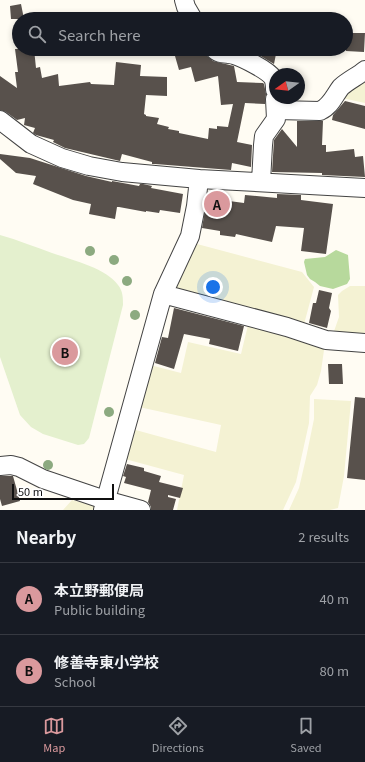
<!DOCTYPE html>
<html lang="en">
<head>
<meta charset="utf-8">
<style>
	:root { --surface:#171b24; --page:#242831; --text:#f1f3f6; --muted:#9ea1a6; --line:#363941; --accent:#da999d }
	body { margin:0; font-family:Georgia,"Noto Sans JP",serif; background:var(--page); color:var(--text) }
	.compass { position:absolute; left:269px; top:68px; width:36px; height:36px; border-radius:50%; background:var(--surface); box-shadow:0 2px 6px #0003; rotate:255deg }
	.scale { position:absolute; left:12px; bottom:10px; width:102px; box-sizing:border-box; padding-left:4px; border:2px solid #101010; border-top:0; font-size:11px; line-height:14px; white-space:nowrap; color:#101010; -webkit-text-stroke:3px #fff; paint-order:stroke }
	.you { position:absolute; left:213px; top:287px; width:14px; height:14px; margin:-10px; border:3px solid #fff; border-radius:50%; background:#1a73e8; box-shadow:0 0 0 6px #1a73e833 }
	.badge { display:grid; place-items:center; width:26px; height:26px; border-radius:50%; background:var(--accent); color:#111; font-size:13px; font-weight:700 }
	.pin { position:absolute; translate:-50% -50%; border:2px solid #fff; box-shadow:0 1px 4px #0006 }
	.list { margin:0; padding:0; list-style:none }
	h2 { display:flex; justify-content:space-between; align-items:center; height:52px; margin:0; padding:0 16px; font-size:17px }
	h2 small { font-size:13px; font-weight:400; color:var(--muted) }
	.list li { display:grid; grid-template-columns:26px 1fr auto; gap:12px; align-items:center; box-sizing:border-box; height:72px; padding:0 16px; border-top:1px solid var(--line) }
	.list b { display:block; font-size:15px; white-space:nowrap }
	.list p { margin:0; font-size:13px; white-space:nowrap; color:var(--muted) }
	.list em { font-size:13px; font-style:normal; color:var(--muted) }
	.icon { flex:none; width:22px; height:22px; fill:none; stroke:currentColor; stroke-width:2; stroke-linecap:round; stroke-linejoin:round }
	.map { position:relative; flex:none; width:365px; height:510px; overflow:hidden }
	.search { position:absolute; background:var(--surface); box-shadow:0 2px 6px #0003; left:12px; right:12px; top:12px; height:44px; display:flex; align-items:center; gap:10px; box-sizing:border-box; padding:0 14px; border-radius:22px; color:var(--muted); font-size:15px }
	.sheet { height:196px; background:var(--surface) }
	nav { display:flex; justify-content:space-around; align-items:center; box-sizing:border-box; height:56px; border-top:1px solid var(--line); background:var(--surface); font-size:11px; color:var(--muted) }
	nav a { display:grid; justify-items:center; gap:2px }
	nav .on { color:var(--accent) }
	.map>svg:first-child { display:block }
	.farmland { fill:#f4f2d3 }
	.forest { fill:#b7d99c }
	.pitch { fill:#e4f0ce }
	.building { fill:#58514c }
	.lines { fill:none; stroke-linecap:round; stroke-linejoin:round }
	.minor-casing { stroke:#434343; stroke-width:20 }
	.minor { stroke:#fff; stroke-width:18 }
	.tree { fill:#8caa80 }
</style>
</head>
<body>
<div class="map">
<svg width="365" height="510" viewBox="0 0 365 510">
	<rect width="100%" height="100%" fill="#fffcf3"/>
	<path class="farmland" d="M365,79V103L342,98Z
		M197,244L302,272L314,287L303,328L171,293Z
		M350,286H365V338L333,334L339,317L338,295L342,291Z
		M249,321L325,343L321,371L317,385L310,396L309,423L296,482L283,510H177L184,475L125,459L132,429L216,452L221,425L139,407L150,365L181,373L188,342L241,354Z
		M314,399L351,401L344,476L338,508L330,510H289L299,488L306,458L314,419Z
		M72,500L95,506V510H63Z"/>
	<path class="forest" d="M336,250L348,255L350,279L347,284L333,289L320,286L315,282L310,279L307,275L304,262L305,259L325,257Z"/>
	<path class="pitch" d="M0,235C18,240 35,247 52,253C72,260 106,268 118,285C123,291 123,298 123,305L89,438L84,444L78,445L43,434L31,427L20,415L0,357Z"/>
	<path class="building" d="M21,4L24,19H11L10,6Z
		M346,33H365L364,52L346,51Z
		M15,49H34L36,68L40,67L42,78L58,74L59,86L90,82L91,84L114,85L116,62L141,65L140,76L167,77V96L146,95L144,114L146,115V116L159,118L157,124L169,127L168,129L179,131V133L208,139L209,128L217,129V126L228,127L233,104L221,105L218,76L195,82L191,67L179,70L173,49H204L207,56L213,61L234,66L237,82L263,83L264,84L266,94L265,104L245,103L237,142L252,145L251,167L232,163L231,170L155,164H152V162L122,154L120,161L65,148L53,142L54,140L36,135L33,133L35,128L24,125L25,118L17,120L6,112L0,110V76L17,88L15,72H18Z
		M259,51L276,54L274,64L259,55Z
		M345,101L365,106V129L332,120L333,115Z
		M297,121H323L322,145H326V152L354,149L355,157L363,156L365,177L322,175V173L272,172L274,140L282,129L297,147Z
		M0,154L30,158L86,176L112,182V181L139,186L140,184H143L152,186L151,188L183,194L180,213L160,210L159,213L146,211V212L119,207H117L115,219L89,214L91,204L73,200L33,184L36,176L16,173L0,159Z
		M277,194L301,195V200L333,204L326,254L301,251L304,228L276,226L272,242L236,234L235,237L220,235V231L202,228L207,198L244,203L245,195L277,198Z
		M319,290L332,293L329,308L331,311L327,328L309,323L313,303H316Z
		M174,308L244,326L238,351L209,344L210,339L184,334L174,369L155,363L162,337L168,338Z
		M328,364H342L343,384H329Z
		M355,397L365,398V480L347,478Z
		M127,464L144,468V471L161,476L159,482L183,488L180,498L168,495V497L176,499L173,510H151V507L148,502L151,490L124,483L126,477L123,476Z
		M0,476H13L20,501L2,506L0,499Z"/>
	<g class="lines">
		<g class="minor-casing">
			<path id="minor" d="M184,0L186,7L193,19
				M214,49C219,55 227,53 234,55C243,58 268,70 273,78C275,82 275,86 275,90
				M276,110L320,111C331,106 334,96 341,87C349,80 358,76 365,70
				M0,120L31,144L62,158L89,166L122,172L199,179L365,188
				M261,182L263,145L264,136L276,119L275,99
				M163,294L287,327L326,340L365,343
				M0,466L11,465L19,467L43,479L105,500L141,510
				M103,510L163,294L190,236L196,206L199,179"/>
		</g>
		<use href="#minor" class="minor"/>
	</g>
	<g class="tree">
		<circle cx="90" cy="251" r="5"/>
		<circle cx="114" cy="260" r="5"/>
		<circle cx="127" cy="281" r="5"/>
		<circle cx="135" cy="315" r="5"/>
		<circle cx="109" cy="412" r="5"/>
		<circle cx="48" cy="465" r="5"/>
	</g>
</svg>
<svg class="compass" viewBox="-18 -18 36 36"><path d="M0-13l5 13h-10z" fill="#e53935"/><path d="M0 13l5-13h-10z" fill="#9ea1a6"/></svg>
<div class="scale">50 m</div>
<div class="you"></div>
<div class="pin badge" style="left:217px;top:204px">A</div>
<div class="pin badge" style="left:65px;top:352px">B</div>
<div class="search"><svg class="icon" aria-label="search" viewBox="0 0 24 24"><circle cx="10" cy="10" r="6"/><path d="M15 15l6 6"/></svg>Search here</div>
</div>
<section class="sheet">
<h2>Nearby<small>2 results</small></h2>
<ul class="list">
<li><span class="badge">A</span><div><b>本立野郵便局</b><p>Public building</p></div><em>40 m</em></li>
<li><span class="badge">B</span><div><b>修善寺東小学校</b><p>School</p></div><em>80 m</em></li>
</ul>
</section>
<nav>
<a class="on"><svg class="icon" aria-label="map" viewBox="0 0 24 24"><path d="M3 6l6-2 6 2 6-2v14l-6 2-6-2-6 2zM9 4v14M15 6v14"/></svg>Map</a>
<a><svg class="icon" aria-label="directions" viewBox="0 0 24 24"><path d="M12 3l9 9-9 9-9-9zM9 14v-3h6M13 9l2 2-2 2"/></svg>Directions</a>
<a><svg class="icon" aria-label="saved" viewBox="0 0 24 24"><path d="M7 4h10v16l-5-4-5 4z"/></svg>Saved</a>
</nav>
</body>
</html>
